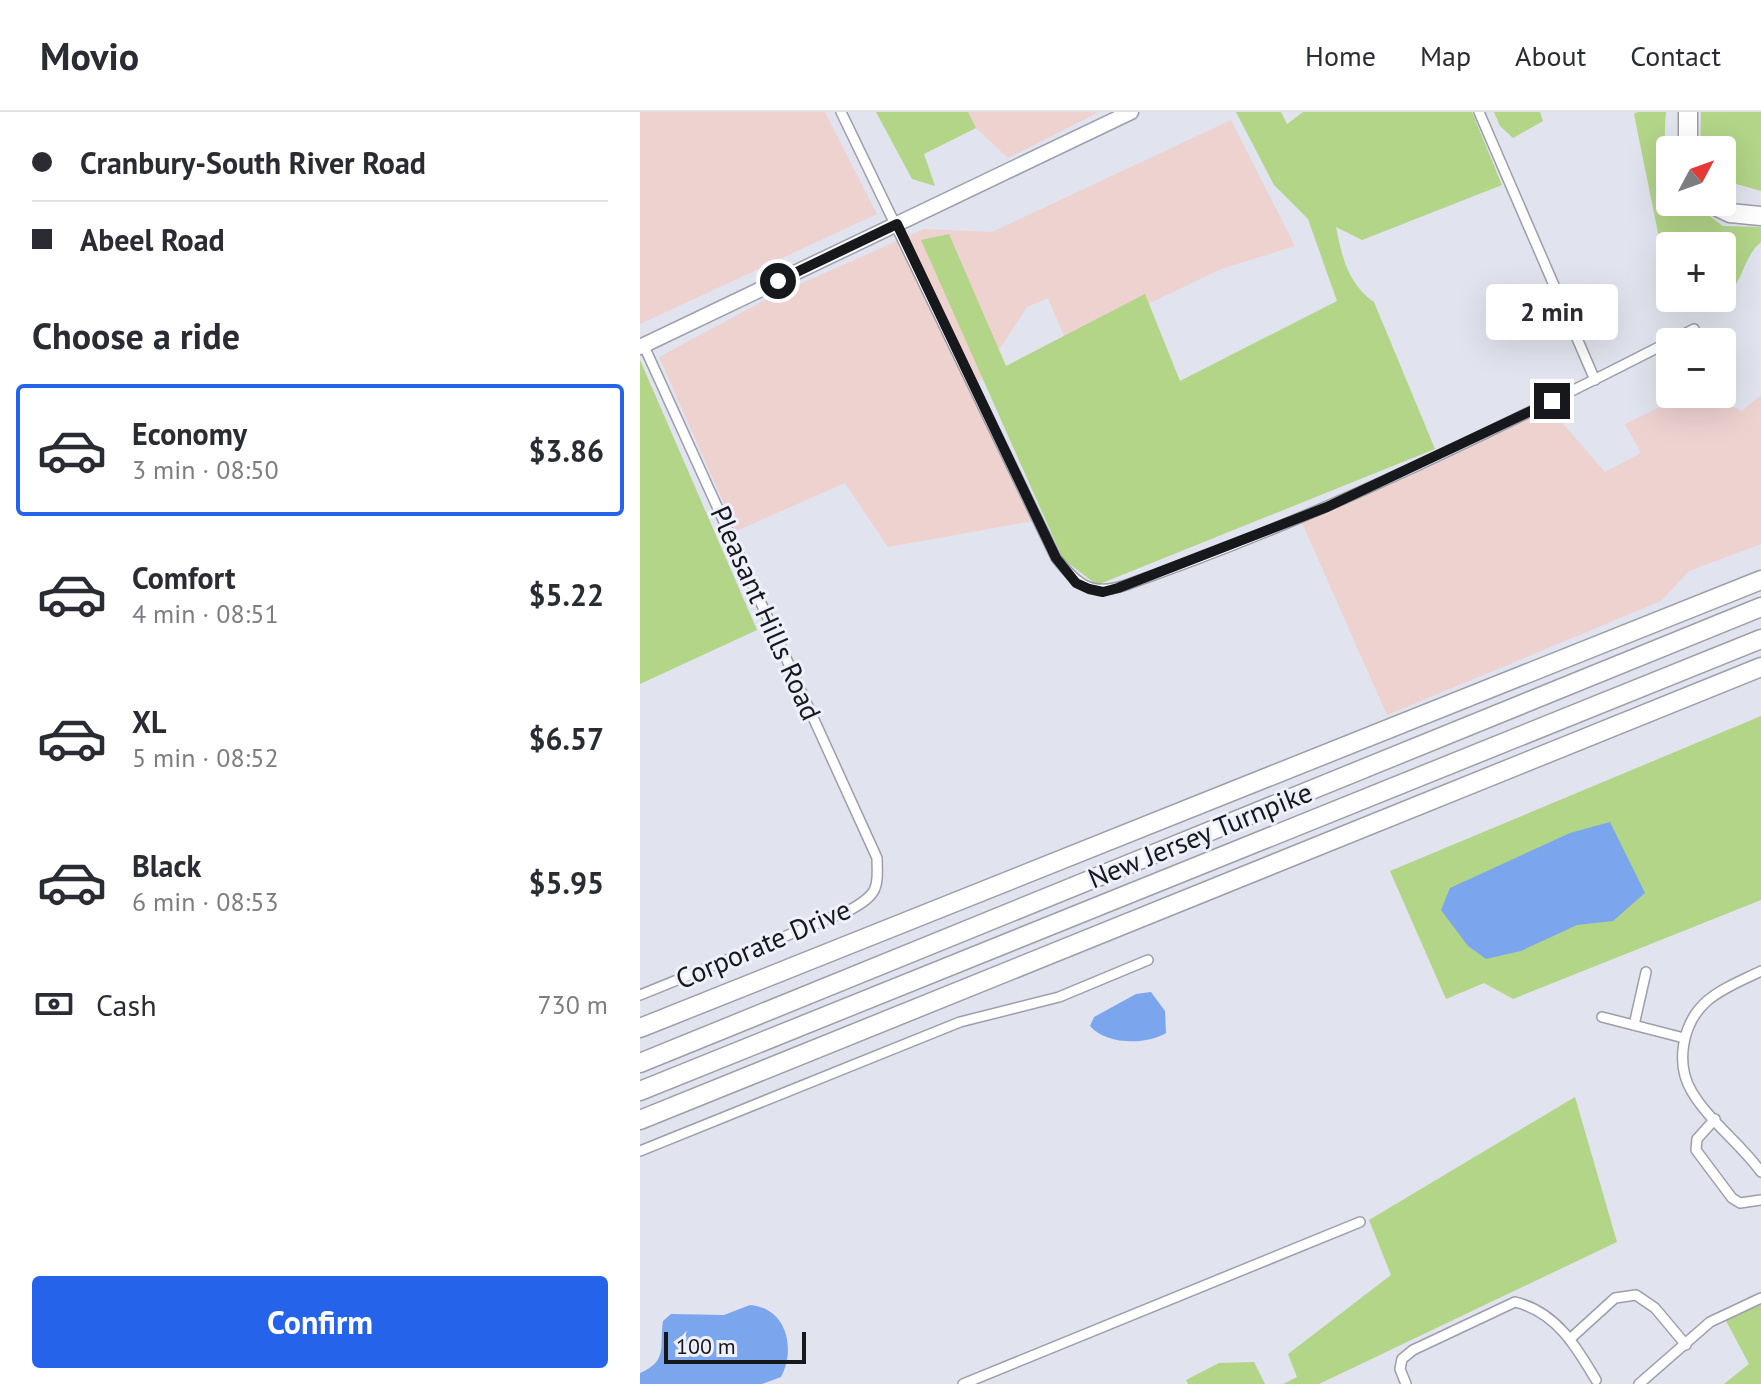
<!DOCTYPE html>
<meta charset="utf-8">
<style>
body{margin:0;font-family:"PT Sans",sans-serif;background:#f7f7f7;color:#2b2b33;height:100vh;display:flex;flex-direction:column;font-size:30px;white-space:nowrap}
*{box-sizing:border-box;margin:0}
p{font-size:26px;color:#7c7c81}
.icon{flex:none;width:44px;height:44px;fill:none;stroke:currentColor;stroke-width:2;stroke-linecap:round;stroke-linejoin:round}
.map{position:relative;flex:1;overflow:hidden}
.side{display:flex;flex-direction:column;background:#fff;width:640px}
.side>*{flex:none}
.guide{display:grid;align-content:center;height:176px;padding:0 32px;background:#fff}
.needle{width:52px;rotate:49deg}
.fabs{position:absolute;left:1016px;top:24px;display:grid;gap:16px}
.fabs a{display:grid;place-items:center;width:80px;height:80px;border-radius:8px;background:#fff;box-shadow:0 8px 32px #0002;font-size:40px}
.scale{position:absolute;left:24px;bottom:20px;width:142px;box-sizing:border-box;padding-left:8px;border:4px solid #17181c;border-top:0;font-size:22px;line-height:28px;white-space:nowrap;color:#17181c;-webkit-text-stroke:6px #eef0fb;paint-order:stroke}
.end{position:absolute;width:36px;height:36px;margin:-18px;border:10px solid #17181c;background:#fff;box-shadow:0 0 0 4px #fff}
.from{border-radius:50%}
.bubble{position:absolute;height:56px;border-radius:8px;background:#fff;box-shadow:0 8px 32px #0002;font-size:26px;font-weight:700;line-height:56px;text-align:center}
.guide b{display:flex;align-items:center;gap:28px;height:76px;font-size:30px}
.guide b+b{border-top:2px solid #e1e1e2}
.guide i{width:20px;height:20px;background:#2b2b33}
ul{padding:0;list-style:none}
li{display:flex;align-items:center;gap:24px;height:132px;margin:0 16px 12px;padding:0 16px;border:4px solid transparent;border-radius:8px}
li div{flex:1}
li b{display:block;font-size:30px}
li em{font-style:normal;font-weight:700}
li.active{border-color:#2563eb}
li>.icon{width:72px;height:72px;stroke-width:1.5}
h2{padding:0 32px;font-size:36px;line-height:96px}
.pay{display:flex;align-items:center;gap:20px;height:88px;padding:0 32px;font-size:30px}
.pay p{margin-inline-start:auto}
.button{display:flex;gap:16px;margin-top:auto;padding:16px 32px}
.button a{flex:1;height:92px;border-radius:8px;background:#2563eb;color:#fff;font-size:32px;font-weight:700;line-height:92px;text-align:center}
header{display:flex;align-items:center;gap:48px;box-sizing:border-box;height:112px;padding:0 40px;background:#fff;border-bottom:2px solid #e1e1e2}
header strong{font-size:38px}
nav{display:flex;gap:44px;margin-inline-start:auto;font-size:28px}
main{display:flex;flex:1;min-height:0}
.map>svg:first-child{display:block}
</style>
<header>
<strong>Movio</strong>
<nav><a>Home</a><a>Map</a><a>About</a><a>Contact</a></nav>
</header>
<main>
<section class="side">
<div class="guide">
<b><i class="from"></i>Cranbury-South River Road</b>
<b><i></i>Abeel Road</b>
</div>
<h2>Choose a ride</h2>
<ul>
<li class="active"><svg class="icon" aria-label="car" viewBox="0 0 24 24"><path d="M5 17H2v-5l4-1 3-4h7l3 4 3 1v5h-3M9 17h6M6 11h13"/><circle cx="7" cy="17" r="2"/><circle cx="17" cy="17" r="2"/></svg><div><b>Economy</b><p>3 min · 08:50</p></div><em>$3.86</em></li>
<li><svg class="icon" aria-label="car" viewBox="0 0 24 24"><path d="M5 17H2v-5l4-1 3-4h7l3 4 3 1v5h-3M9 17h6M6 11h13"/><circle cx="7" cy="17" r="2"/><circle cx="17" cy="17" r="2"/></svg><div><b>Comfort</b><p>4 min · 08:51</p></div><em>$5.22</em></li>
<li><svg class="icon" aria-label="car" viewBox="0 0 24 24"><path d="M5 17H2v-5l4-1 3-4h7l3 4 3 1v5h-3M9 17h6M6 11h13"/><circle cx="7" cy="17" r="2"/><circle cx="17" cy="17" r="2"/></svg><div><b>XL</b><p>5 min · 08:52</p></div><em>$6.57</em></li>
<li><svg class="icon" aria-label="car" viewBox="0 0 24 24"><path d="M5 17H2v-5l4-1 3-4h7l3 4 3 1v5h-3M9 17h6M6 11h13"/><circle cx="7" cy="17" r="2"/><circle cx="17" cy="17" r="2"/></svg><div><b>Black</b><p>6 min · 08:53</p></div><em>$5.95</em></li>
</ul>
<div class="pay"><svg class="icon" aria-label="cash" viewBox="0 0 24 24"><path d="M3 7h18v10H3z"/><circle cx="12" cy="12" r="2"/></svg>Cash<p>730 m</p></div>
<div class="button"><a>Confirm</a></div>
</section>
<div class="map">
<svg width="1121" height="1272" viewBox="0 0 1121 1272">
<rect width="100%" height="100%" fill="#e1e3ee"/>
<!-- industrial -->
<g fill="#edd2d0">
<polygon points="0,0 185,0 237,102 0,212"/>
<polygon points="328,0 459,0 368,46 336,16"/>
<polygon points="591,8 655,134 581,157 427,231 408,186 387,195 334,277 393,409 248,435 205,371 96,419 19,245 133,184 284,117 352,120"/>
<polygon points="1047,282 1067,282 1102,299 1121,283 1121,432 1049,459 1021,489 747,603 659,404 906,292 965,360 1001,341 985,312"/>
</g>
<!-- green -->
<g fill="#b2d588">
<polygon points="236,0 328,0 336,16 284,42 295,74 272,67"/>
<path d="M596 0H641L647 12 663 0H832L862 73 722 128 696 115C702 145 708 172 734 190L795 337 457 473 423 447 281 128 309 122 366 254 505 182 540 269 697 189 668 107 634 73Z"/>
<polygon points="854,0 900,0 903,9 873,26 860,14"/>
<path d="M998 0H1026C1022 32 1030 59 1030 90H1051L1083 114 1121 115V130C1102 146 1103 173 1083 187L1082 134H1030V166L1027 165 994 2Z"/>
<polygon points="1061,0 1121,0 1121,79 1082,68 1082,38 1060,38"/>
<polygon points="0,248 117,518 0,572"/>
<polygon points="1121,604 1121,788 873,887 844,871 806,887 750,759"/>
<polygon points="935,985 977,1130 679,1272 643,1272 657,1265 648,1242 751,1163 729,1108"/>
<polygon points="1121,1187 1121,1272 1084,1272 1109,1252 1084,1205"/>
<polygon points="614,1250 625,1272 548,1272 546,1268 579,1251"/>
</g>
<!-- water -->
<g fill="#7ba6ed">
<polygon points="970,710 1005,781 973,809 937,813 881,839 846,847 828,834 801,798 810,776 930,721"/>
<path d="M511 880 525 899 526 921C506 933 466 933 450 914L454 905 496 882Z"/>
<path d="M110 1193C147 1196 156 1237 141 1265L122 1272H0V1261C29 1249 19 1233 23 1209L31 1202 84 1203Z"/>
</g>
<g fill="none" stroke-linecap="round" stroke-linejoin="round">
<!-- street casing -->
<g stroke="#9d9ea9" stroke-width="12">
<g id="street">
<path d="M201 0 416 446C437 472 451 485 486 473 682 405 869 312 1054 217"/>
<polyline points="839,0 955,268"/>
<path d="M1121 859C1103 868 1082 876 1067 889 1042 911 1035 952 1052 980 1070 1010 1101 1032 1121 1060"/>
<path d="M0 883 210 798C238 782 238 777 237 746L4 234"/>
<polyline points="962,905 1044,926"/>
<polyline points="994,913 1006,860"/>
<polyline points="1075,1007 1057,1027 1056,1038 1092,1086 1100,1091 1121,1088"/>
<polyline points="0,1039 320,910 419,885 508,848"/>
<polyline points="931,1226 975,1186 996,1183 1015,1196 1046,1233"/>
<polyline points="323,1272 720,1110"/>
<path d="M766 1272 760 1257 762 1247 773 1238 875 1190C916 1200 936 1234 956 1268"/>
<polyline points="999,1272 1070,1210 1121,1186"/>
</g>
</g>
<!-- secondary casing -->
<g stroke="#9d9ea9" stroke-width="17">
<polyline id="secondary" points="0,235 491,0"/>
</g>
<!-- highway casing -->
<g stroke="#9d9ea9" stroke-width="21">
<g id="highway">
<polyline points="1048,38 1048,0"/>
<polyline points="1067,90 1090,101 1121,104"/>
<polyline points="0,916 1121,468"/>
<polyline points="0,951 1121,495"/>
<polyline points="0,979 1121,527"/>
<polyline points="0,1008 1121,555"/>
</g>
</g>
<!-- street -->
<use href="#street" stroke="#fff" stroke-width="9"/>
<!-- secondary -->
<use href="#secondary" stroke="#fff" stroke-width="14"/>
<!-- highway -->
<use href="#highway" stroke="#fff" stroke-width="18"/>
</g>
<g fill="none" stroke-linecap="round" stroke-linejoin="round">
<!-- route -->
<polyline stroke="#17181c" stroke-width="10" points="138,169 257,112 416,446 436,471 449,477 463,480 478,476 687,395 912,289"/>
</g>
<g text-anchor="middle" stroke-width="6" stroke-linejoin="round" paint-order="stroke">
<!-- street labels -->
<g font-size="28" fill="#17181c" stroke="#eef0fb">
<text transform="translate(126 501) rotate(66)" y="10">Pleasant Hills Road</text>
<text transform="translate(560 723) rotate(-22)" y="10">New Jersey Turnpike</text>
<text transform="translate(123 832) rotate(-23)" y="10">Corporate Drive</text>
</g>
</g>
</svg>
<div class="fabs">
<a><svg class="needle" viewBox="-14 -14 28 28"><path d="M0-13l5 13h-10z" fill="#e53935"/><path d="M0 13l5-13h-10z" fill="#7c7c81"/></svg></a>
<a>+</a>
<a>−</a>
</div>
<div class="scale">100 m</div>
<i class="end from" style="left:138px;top:169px"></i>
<i class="end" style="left:912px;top:289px"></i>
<div class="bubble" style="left:846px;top:172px;width:132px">2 min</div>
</div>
</main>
